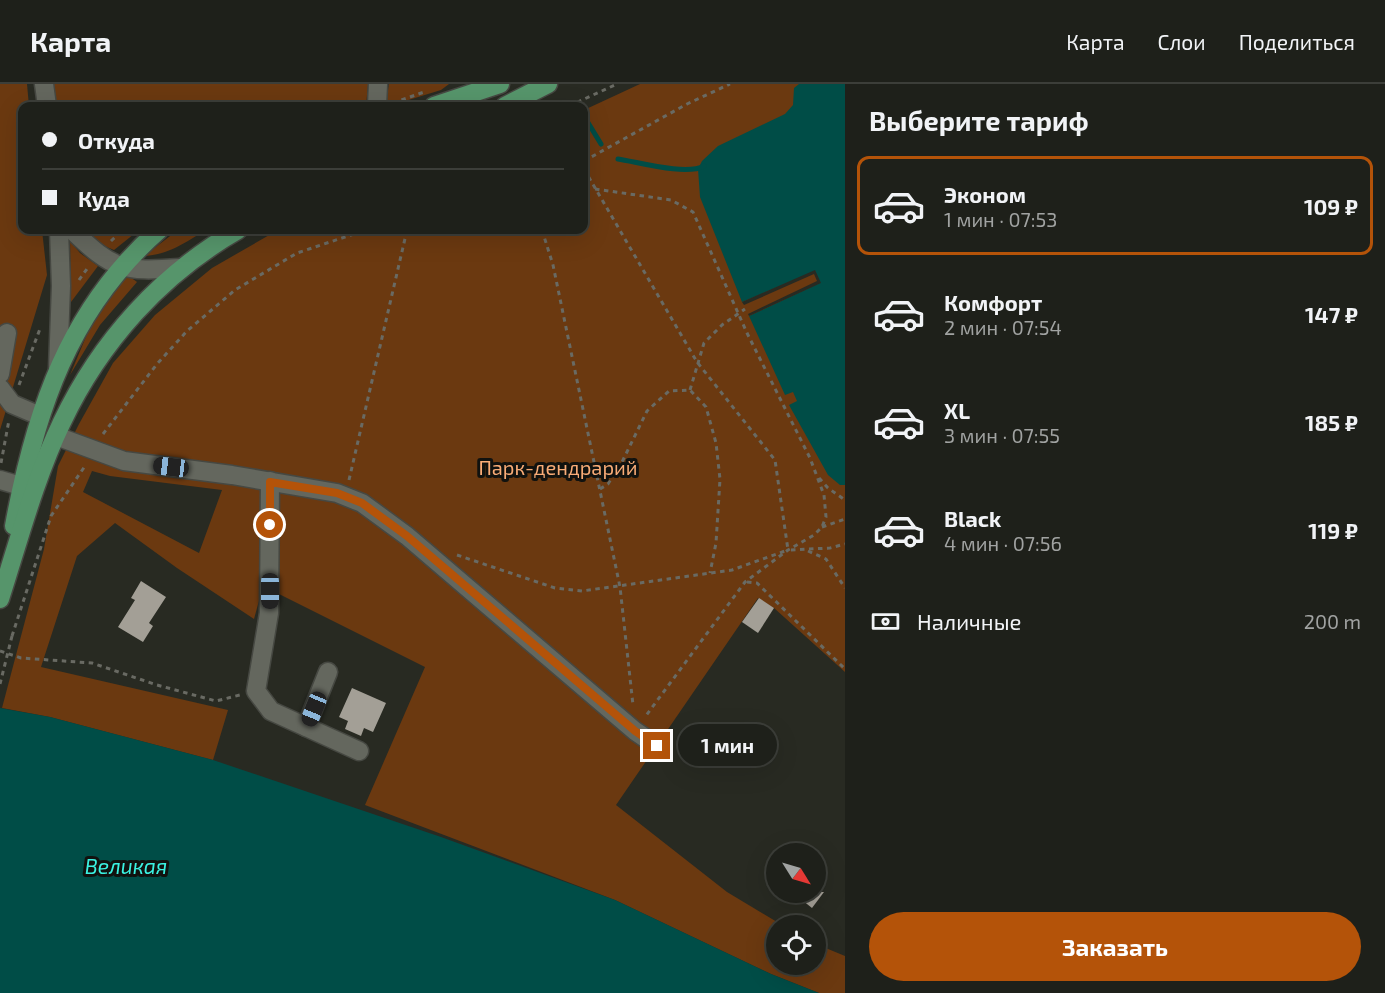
<!DOCTYPE html>
<html lang="ru">
<meta charset="utf-8">
<style>
body{margin:0;font-family:"Exo 2",sans-serif;background:#2b2d27;color:#f1f3f6;height:100vh;display:flex;flex-direction:column;font-size:22px;white-space:nowrap}
*{box-sizing:border-box;margin:0}
p{font-size:20px;color:#a1a3a2}
.icon{flex:none;width:33px;height:33px;fill:none;stroke:currentColor;stroke-width:2;stroke-linecap:round;stroke-linejoin:round}
.map{position:relative;flex:1;overflow:hidden}
.side{display:flex;flex-direction:column;background:#1e201a;width:540px}
.side>*{flex:none}
.banner{position:absolute;left:18px;top:18px;width:570px;height:132px;border-radius:12px;box-shadow:0 6px 24px #0002,0 0 0 2px #3c3e39;display:grid;align-content:center;height:132px;padding:0 24px;background:#1e201a}
.needle{width:39px;rotate:127deg}
.buttons{position:absolute;left:766px;top:759px;display:grid;gap:12px}
.buttons a{display:grid;place-items:center;width:60px;height:60px;border-radius:50%;background:#1e201a;box-shadow:0 6px 24px #0002,0 0 0 2px #3c3e39;font-size:30px}
.end{position:absolute;width:27px;height:27px;margin:-14px;border:8px solid #b45309;background:#fff;box-shadow:0 0 0 3px #fff}
.from{border-radius:50%}
.bubble{position:absolute;height:42px;border-radius:21px;background:#1e201a;box-shadow:0 6px 24px #0002,0 0 0 2px #3c3e39;font-size:20px;font-weight:700;line-height:42px;text-align:center}
.car{position:absolute;width:18px;height:36px;margin:-18px -9px;border-radius:8px;box-shadow:0 0 4px 2px #0007;background:linear-gradient(#222 24%,#8ab4d8 0 40%,#222 0 76%,#8ab4d8 0 86%,#222 0)}
.banner b{display:flex;align-items:center;gap:21px;height:57px;font-size:22px}
.banner b+b{border-top:2px solid #3c3e39}
.banner i{width:15px;height:15px;background:#f1f3f6}
ul{padding:0;list-style:none}
li{display:flex;align-items:center;gap:18px;height:99px;margin:0 12px 9px;padding:0 12px;border:3px solid transparent;border-radius:12px}
li div{flex:1}
li b{display:block;font-size:22px}
li em{font-style:normal;font-weight:700}
li.active{border-color:#b45309}
li>.icon{width:54px;height:54px;stroke-width:1.5}
h2{padding:0 24px;font-size:27px;line-height:72px}
.pay{display:flex;align-items:center;gap:15px;height:66px;padding:0 24px;font-size:22px}
.pay p{margin-inline-start:auto}
.action{display:flex;gap:12px;margin-top:auto;padding:12px 24px}
.action a{flex:1;height:69px;border-radius:36px;background:#b45309;color:#fff;font-size:24px;font-weight:700;line-height:69px;text-align:center}
header{display:flex;align-items:center;gap:36px;box-sizing:border-box;height:84px;padding:0 30px;background:#1e201a;border-bottom:2px solid #3c3e39}
header strong{font-size:28px}
nav{display:flex;gap:33px;margin-inline-start:auto;font-size:21px}
main{display:flex;flex:1;min-height:0}
.map>svg:first-child{display:block}
</style>
<header>
<strong>Карта</strong>
<nav><a>Карта</a><a>Слои</a><a>Поделиться</a></nav>
</header>
<main>
<div class="map">
<svg width="845" height="909" viewBox="0 0 845 909">
<rect width="100%" height="100%" fill="#282a22"/>
<!-- green -->
<g fill="#6b3910" fill-rule="evenodd">
<polygon points="0,0 27,0 29,22 22,22 22,146 42,146 47,191 0,346"/>
<polygon points="53,0 368,0 366,22 55,22"/>
<polygon points="389,0 449,0 441,6 389,22 386,18"/>
<path d="M640 0H845V588L774 524 758 514 616 721 727 808 782 841 777 842V880H816V860L845 872V909H819L771 890 615 816 365 721 425 583 263 502 254 535 177 484 115 439 77 472 41 583 228 626 213 676 50 633 2 624 44 465 58 382 79 340 113 279 155 231 212 184 278 146H584V26ZM92 387 110 392 222 406 199 469 83 408Z"/>
<polygon points="80,146 139,146 114,166 92,157"/>
<path d="M178 146H206C186 158 168 171 144 172Z"/>
<polygon points="70,157 80,169 98,182 71,218"/>
<polygon points="126,190 137,198 100,241 70,291 93,236"/>
</g>
<!-- water -->
<g fill="#004d47">
<polygon points="799,0 845,0 845,401 840,401 828,391 789,321 797,317 793,308 785,311 749,232 820,199 815,187 742,218 700,113 698,85 702,77 718,62 785,30 793,21 794,4"/>
<polygon points="0,624 50,633 213,676 441,753 615,816 771,890 819,909 0,909"/>
</g>
<!-- pier -->
<polygon fill="#282a22" points="815,186 821,199 749,232 748,230 817,197 814,190 744,221 742,218"/>
<g fill="none" stroke-linecap="round" stroke-linejoin="round">
<!-- stream -->
<g stroke="#004d47" stroke-width="5">
<polyline points="587,37 601,60"/>
<path d="M618 75C638 78 686 92 704 82"/>
</g>
</g>
<!-- building -->
<g fill="#a39f96">
<polygon points="141,497 166,513 149,539 153,542 143,558 118,543 135,516 131,514"/>
<polygon points="759,514 774,524 758,549 742,538"/>
<polygon points="352,604 386,619 373,648 364,644 361,652 345,645 348,637 339,633"/>
<polygon points="792,808 824,808 812,824"/>
</g>
<g fill="none" stroke-linecap="round" stroke-linejoin="round">
<!-- minor casing -->
<g stroke="#464842" stroke-width="21">
<g id="minor">
<polyline points="44,0 47,22"/>
<polyline points="377,22 378,0"/>
<path d="M72 146C113 186 123 188 180 184"/>
<polyline points="58,284 61,202 59,146"/>
<polyline points="0,290 7,249"/>
<polyline points="0,304 12,320 40,332"/>
<polyline points="56,352 124,377 232,391 337,409 362,419 407,452 635,647 657,662"/>
<polyline points="0,396 21,402"/>
<polyline points="270,397 269,529 256,607 271,627 359,667"/>
<polyline points="306,643 328,588"/>
</g>
</g>
<!-- major casing -->
<g stroke="#464842" stroke-width="21">
<g id="major">
<polyline points="434,22 500,0"/>
<polyline points="505,22 548,0"/>
<path d="M14 442C35 327 69 225 159 146"/>
<path d="M0 515C19 456 35 394 62 338 100 258 161 190 238 146"/>
</g>
</g>
<!-- path -->
<g stroke="#696a63" stroke-width="3" stroke-dasharray="4.5 4.5" stroke-linecap="butt">
<polyline points="393,19 424,8"/>
<polyline points="569,22 617,0"/>
<polyline points="584,77 687,20 730,0"/>
<polyline points="584,85 697,278 775,376 788,466"/>
<polyline points="595,105 671,116 693,128 747,249 810,374 824,411 826,433 822,443 814,451 788,466 745,498 645,633"/>
<polyline points="542,146 553,181 620,503 633,621"/>
<polyline points="111,157 123,146"/>
<polyline points="79,196 89,182"/>
<polyline points="19,301 41,242"/>
<polyline points="690,306 704,259 722,241 745,225"/>
<polyline points="103,350 157,280 187,247 235,206 297,169 366,146"/>
<polyline points="1,379 9,336"/>
<polyline points="819,394 828,404 845,416"/>
<polyline points="349,396 407,146"/>
<polyline points="600,405 608,400 623,376 647,327 669,307 690,306 706,323 716,359 720,395 716,459 710,489"/>
<polyline points="822,443 845,435"/>
<polyline points="791,466 830,464 845,460"/>
<polyline points="808,467 826,475 845,504"/>
<polyline points="457,471 555,504 582,507 732,486 785,467"/>
<polyline points="747,498 757,499 845,585"/>
<polyline points="12,552 51,432 85,382"/>
<polyline points="0,567 21,574 92,579 157,601 216,617 240,611"/>
</g>
<!-- minor -->
<use href="#minor" stroke="#64675e" stroke-width="18"/>
<!-- major -->
<use href="#major" stroke="#56956b" stroke-width="18"/>
<!-- path-bridge -->
<polyline stroke="#696a63" stroke-width="3" stroke-dasharray="4.5 4.5" stroke-linecap="butt" points="0,600 12,552"/>
</g>
<g fill="none" stroke-linecap="round" stroke-linejoin="round">
<!-- route -->
<polyline stroke="#b45309" stroke-width="8" points="270,441 270,398 337,409 362,419 407,452 635,647 657,662"/>
</g>
<g text-anchor="middle" stroke-width="6" stroke-linejoin="round" paint-order="stroke">
<!-- park labels -->
<g font-size="20" fill="#f9ac77" stroke="#11120f">
<text x="558" y="391">Парк-дендрарий</text>
</g>
<!-- water labels -->
<g font-size="21" font-style="italic" fill="#3af2e2" stroke="#11120f">
<text x="126" y="790">Великая</text>
</g>
</g>
</svg>
<div class="buttons">
<a><svg class="needle" viewBox="-14 -14 28 28"><path d="M0-13l5 13h-10z" fill="#e53935"/><path d="M0 13l5-13h-10z" fill="#a1a3a2"/></svg></a>
<a><svg class="icon" aria-label="locate" viewBox="0 0 24 24"><circle cx="12" cy="12" r="6"/><path d="M12 2v4M12 18v4M2 12h4M18 12h4"/></svg></a>
</div>
<i class="end from" style="left:270px;top:441px"></i>
<i class="end" style="left:657px;top:662px"></i>
<div class="bubble" style="left:678px;top:640px;width:99px">1 мин</div>
<i class="car" style="left:171px;top:383px;rotate:277deg"></i>
<i class="car" style="left:270px;top:507px;rotate:180deg"></i>
<i class="car" style="left:314px;top:625px;rotate:202deg"></i>
<div class="banner">
<b><i class="from"></i>Откуда</b>
<b><i></i>Куда</b>
</div>
</div>
<section class="side">
<h2>Выберите тариф</h2>
<ul>
<li class="active"><svg class="icon" aria-label="car" viewBox="0 0 24 24"><path d="M5 17H2v-5l4-1 3-4h7l3 4 3 1v5h-3M9 17h6M6 11h13"/><circle cx="7" cy="17" r="2"/><circle cx="17" cy="17" r="2"/></svg><div><b>Эконом</b><p>1 мин · 07:53</p></div><em>109 ₽</em></li>
<li><svg class="icon" aria-label="car" viewBox="0 0 24 24"><path d="M5 17H2v-5l4-1 3-4h7l3 4 3 1v5h-3M9 17h6M6 11h13"/><circle cx="7" cy="17" r="2"/><circle cx="17" cy="17" r="2"/></svg><div><b>Комфорт</b><p>2 мин · 07:54</p></div><em>147 ₽</em></li>
<li><svg class="icon" aria-label="car" viewBox="0 0 24 24"><path d="M5 17H2v-5l4-1 3-4h7l3 4 3 1v5h-3M9 17h6M6 11h13"/><circle cx="7" cy="17" r="2"/><circle cx="17" cy="17" r="2"/></svg><div><b>XL</b><p>3 мин · 07:55</p></div><em>185 ₽</em></li>
<li><svg class="icon" aria-label="car" viewBox="0 0 24 24"><path d="M5 17H2v-5l4-1 3-4h7l3 4 3 1v5h-3M9 17h6M6 11h13"/><circle cx="7" cy="17" r="2"/><circle cx="17" cy="17" r="2"/></svg><div><b>Black</b><p>4 мин · 07:56</p></div><em>119 ₽</em></li>
</ul>
<div class="pay"><svg class="icon" aria-label="cash" viewBox="0 0 24 24"><path d="M3 7h18v10H3z"/><circle cx="12" cy="12" r="2"/></svg>Наличные<p>200 m</p></div>
<div class="action"><a>Заказать</a></div>
</section>
</main>
